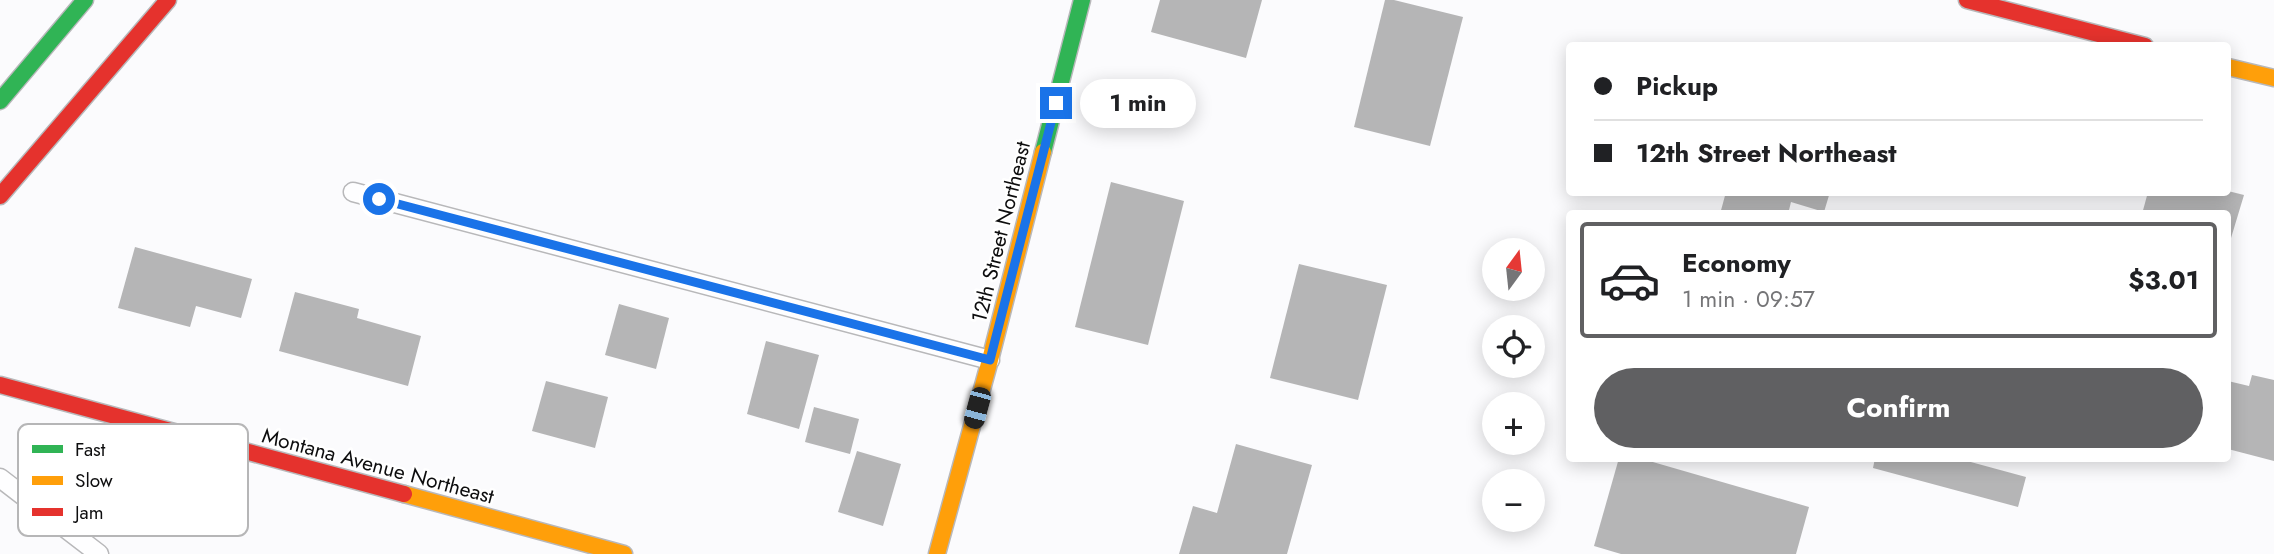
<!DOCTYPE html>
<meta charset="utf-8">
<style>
body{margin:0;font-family:Jost,sans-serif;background:#f6f6f6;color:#202124;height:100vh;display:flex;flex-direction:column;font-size:26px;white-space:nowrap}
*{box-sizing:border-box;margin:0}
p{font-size:23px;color:#757577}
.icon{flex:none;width:38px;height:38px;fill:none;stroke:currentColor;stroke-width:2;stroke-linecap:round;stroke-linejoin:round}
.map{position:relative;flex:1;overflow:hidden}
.details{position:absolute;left:1566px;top:210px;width:665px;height:252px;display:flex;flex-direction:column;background:#fff;border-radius:7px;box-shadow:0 4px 18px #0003}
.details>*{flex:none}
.hud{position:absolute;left:1566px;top:42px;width:665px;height:154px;border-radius:7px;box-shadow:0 4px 18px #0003;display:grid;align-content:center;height:154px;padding:0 28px;background:#fff}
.needle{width:46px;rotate:15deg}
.controls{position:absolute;left:1482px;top:238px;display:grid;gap:14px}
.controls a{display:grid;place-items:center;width:63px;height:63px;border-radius:50%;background:#fff;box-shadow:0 4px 18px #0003;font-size:35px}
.end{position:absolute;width:32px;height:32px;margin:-16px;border:9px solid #1a73e8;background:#fff;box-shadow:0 0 0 4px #fff}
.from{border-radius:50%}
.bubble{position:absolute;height:49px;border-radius:24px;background:#fff;box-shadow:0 4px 18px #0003;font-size:23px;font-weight:700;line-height:49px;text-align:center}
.car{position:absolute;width:21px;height:42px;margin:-21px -10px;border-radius:9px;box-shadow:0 0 5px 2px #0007;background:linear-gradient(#222 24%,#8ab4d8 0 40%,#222 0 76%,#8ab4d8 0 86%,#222 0)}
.hud b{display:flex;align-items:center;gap:24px;height:66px;font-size:26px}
.hud b+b{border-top:2px solid #e0e0e0}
.hud i{width:18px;height:18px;background:#202124}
ul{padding:12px 0 0;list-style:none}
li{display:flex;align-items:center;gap:21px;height:116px;margin:0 14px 10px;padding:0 14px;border:4px solid transparent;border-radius:7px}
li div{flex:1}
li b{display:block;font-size:26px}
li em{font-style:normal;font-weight:700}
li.selected{border-color:#606062}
li>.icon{width:63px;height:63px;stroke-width:1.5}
.cta{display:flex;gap:14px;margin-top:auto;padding:14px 28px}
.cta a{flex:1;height:80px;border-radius:42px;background:#606062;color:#fff;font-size:28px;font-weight:700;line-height:80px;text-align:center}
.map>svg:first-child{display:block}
</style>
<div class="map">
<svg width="2274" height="554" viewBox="0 0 2274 554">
<rect width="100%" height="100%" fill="#fbfbfd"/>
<!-- building -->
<g fill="#b5b5b6">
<polygon points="1160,0 1262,0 1246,58 1151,32"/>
<polygon points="1385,0 1394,0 1463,17 1430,146 1354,127"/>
<polygon points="1111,182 1184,201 1148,345 1075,327"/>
<polygon points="2228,191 2244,195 2228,248 2228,214 2142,214 2148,192 2228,192"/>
<polygon points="1726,192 1830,192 1824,212 1791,202 1788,214 1720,214"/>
<polygon points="135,247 252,279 241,318 196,306 190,327 118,308"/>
<polygon points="1299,264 1387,285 1358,400 1270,378"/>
<polygon points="295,292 359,309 357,318 421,336 408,386 279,351"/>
<polygon points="619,304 669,318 656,369 605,355"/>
<polygon points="766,341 819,355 799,429 747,414"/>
<polygon points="2252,375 2274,380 2274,461 2228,449 2228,381 2249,386"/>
<polygon points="546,381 608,397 595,448 532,431"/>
<polygon points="814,407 859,419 850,454 805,442"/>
<polygon points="1236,444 1312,465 1287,554 1179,554 1193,506 1217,513"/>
<polygon points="857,451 901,464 883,526 838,512"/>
<polygon points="1619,458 1639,458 1809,507 1796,554 1621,554 1594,546"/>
<polygon points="1875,458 1956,458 2026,477 2018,507 1873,468"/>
</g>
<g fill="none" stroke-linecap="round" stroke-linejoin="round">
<!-- lane casing -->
<g stroke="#b8b8ba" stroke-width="21">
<g id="lane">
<polyline points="353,192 990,360"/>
<polyline points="0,478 99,554"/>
</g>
</g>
<!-- fast casing -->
<g stroke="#b8b8ba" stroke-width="19">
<g id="fast">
<polyline points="0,101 85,0"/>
<polyline points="1043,152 1082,0"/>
</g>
</g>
<!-- slow casing -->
<g stroke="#b8b8ba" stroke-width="19">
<g id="slow">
<polyline points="2228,67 2274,78"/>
<polyline points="404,494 624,554"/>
<polyline points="937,554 990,360 1043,152"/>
</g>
</g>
<!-- jam casing -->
<g stroke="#b8b8ba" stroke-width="19">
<g id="jam">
<polyline points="1967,0 2145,46"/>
<polyline points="0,196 168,0"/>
<polyline points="0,385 404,494"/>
</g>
</g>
<!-- lane -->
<use href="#lane" stroke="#fefeff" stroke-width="18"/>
<!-- fast -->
<use href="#fast" stroke="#30b455" stroke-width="16"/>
<!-- slow -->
<use href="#slow" stroke="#ff9f0a" stroke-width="16"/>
<!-- jam -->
<use href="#jam" stroke="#e5322d" stroke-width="16"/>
</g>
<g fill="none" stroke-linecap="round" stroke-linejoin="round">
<!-- route -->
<polyline stroke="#1a73e8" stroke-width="9" points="379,199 990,360 1056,103"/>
</g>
<g text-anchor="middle" stroke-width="5" stroke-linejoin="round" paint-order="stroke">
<!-- street labels -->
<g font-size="21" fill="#0d0d0e" stroke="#fff">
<text transform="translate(1001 232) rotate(-76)" y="7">12th Street Northeast</text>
<text transform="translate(378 466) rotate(15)" y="7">Montana Avenue Northeast</text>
</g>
</g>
<!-- legend -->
<rect x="18" y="424" width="230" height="112" rx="10" fill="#fff" stroke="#b6b6b7" stroke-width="2"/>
<rect x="32" y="445" width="31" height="8" fill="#30b455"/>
<rect x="32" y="476" width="31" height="9" fill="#ff9f0a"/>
<rect x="32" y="508" width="31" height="8" fill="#e5322d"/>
<g font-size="19" fill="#0d0d0e">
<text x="75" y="456">Fast</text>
<text x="75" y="487">Slow</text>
<text x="75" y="519">Jam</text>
</g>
</svg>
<div class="controls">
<a><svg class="needle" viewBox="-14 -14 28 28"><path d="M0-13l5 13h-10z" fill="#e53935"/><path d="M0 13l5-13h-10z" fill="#757577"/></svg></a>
<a><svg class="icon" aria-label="locate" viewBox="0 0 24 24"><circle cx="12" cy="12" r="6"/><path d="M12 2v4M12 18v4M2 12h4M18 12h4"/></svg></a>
<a>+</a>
<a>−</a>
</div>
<i class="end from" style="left:379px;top:199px"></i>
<i class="end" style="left:1056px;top:103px"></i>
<div class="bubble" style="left:1080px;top:79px;width:116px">1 min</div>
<i class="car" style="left:977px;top:408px;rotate:195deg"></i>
<div class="hud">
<b><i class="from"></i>Pickup</b>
<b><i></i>12th Street Northeast</b>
</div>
<section class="details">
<ul>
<li class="selected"><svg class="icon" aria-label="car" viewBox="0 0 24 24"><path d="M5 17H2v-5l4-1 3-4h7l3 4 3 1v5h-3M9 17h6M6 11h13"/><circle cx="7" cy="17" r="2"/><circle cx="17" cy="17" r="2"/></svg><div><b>Economy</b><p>1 min · 09:57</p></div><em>$3.01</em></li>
</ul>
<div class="cta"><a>Confirm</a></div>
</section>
</div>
